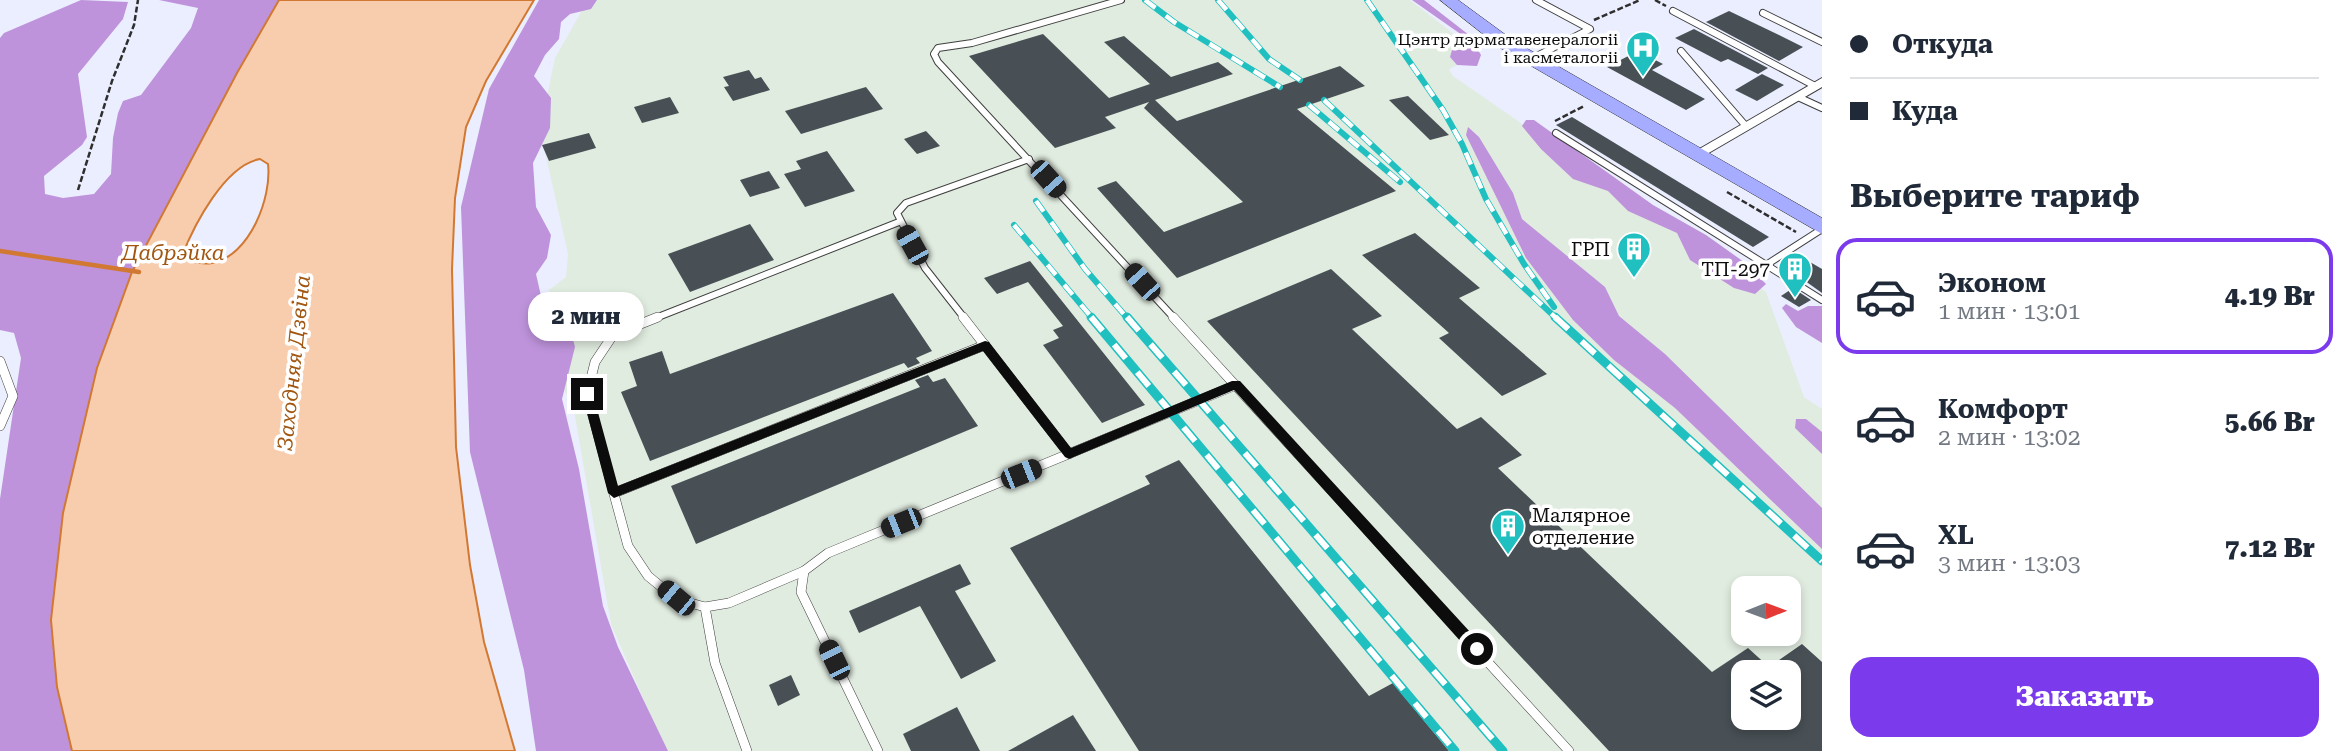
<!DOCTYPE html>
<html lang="ru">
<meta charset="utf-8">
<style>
body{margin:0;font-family:"Roboto Serif",serif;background:#f6f6f7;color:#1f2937;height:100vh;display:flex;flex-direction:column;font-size:26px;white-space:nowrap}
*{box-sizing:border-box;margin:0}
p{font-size:23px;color:#747a83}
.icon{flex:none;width:38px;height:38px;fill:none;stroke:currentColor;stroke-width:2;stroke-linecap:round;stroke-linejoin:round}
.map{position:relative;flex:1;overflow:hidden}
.sheet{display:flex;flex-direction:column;background:#fff;width:525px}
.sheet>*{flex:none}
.banner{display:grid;align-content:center;height:154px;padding:0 28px;background:#fff}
.needle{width:46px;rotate:89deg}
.tools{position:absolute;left:1731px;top:576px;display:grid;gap:14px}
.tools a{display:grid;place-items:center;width:70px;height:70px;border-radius:14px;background:#fff;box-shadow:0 4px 10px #0003;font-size:35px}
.end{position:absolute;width:32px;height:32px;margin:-16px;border:9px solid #0c0c0c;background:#fff;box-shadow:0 0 0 4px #fff}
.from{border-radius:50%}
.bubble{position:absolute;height:49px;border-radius:21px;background:#fff;box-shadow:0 4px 10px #0003;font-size:23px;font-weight:800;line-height:49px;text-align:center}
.car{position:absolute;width:21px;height:42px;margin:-21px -10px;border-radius:9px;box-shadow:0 0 5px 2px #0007;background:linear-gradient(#222 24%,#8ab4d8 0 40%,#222 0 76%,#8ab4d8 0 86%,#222 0)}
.banner b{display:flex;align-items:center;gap:24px;height:66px;font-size:26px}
.banner b+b{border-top:2px solid #e0e1e3}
.banner i{width:18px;height:18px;background:#1f2937}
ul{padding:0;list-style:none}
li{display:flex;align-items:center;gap:21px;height:116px;margin:0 14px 10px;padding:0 14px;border:4px solid transparent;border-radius:21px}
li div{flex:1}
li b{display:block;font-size:26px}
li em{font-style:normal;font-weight:800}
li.current{border-color:#7c3aed}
li>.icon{width:63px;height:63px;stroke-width:1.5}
h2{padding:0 28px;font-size:32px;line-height:84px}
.action{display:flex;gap:14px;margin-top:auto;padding:14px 28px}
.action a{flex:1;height:80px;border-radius:21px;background:#7c3aed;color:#fff;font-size:28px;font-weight:800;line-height:80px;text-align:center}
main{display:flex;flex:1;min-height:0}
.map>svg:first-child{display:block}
</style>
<main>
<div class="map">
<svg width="1822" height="751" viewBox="0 0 1822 751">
<rect width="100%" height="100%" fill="#ebeeff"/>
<!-- industrial -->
<path fill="#e1ece0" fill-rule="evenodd" d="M588 0H1410L1468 45 1475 57 1449 69 1453 76 1766 292 1804 397 1822 409V751H666L611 624 573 405 561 385V342L549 290 566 277 568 254 540 130 555 58ZM1743 588H1788V634H1743ZM1743 672H1788V718H1743Z"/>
<!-- forest -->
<g fill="#be93db">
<polygon points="81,0 128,2 123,19 78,74 87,137 82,145 44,176 45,194 63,198 94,194 111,174 113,138 118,113 123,101 141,95 191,28 198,8 159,0 279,0 237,73 132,272 97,368 63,513 51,620 57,687 72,751 0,751 0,499 21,358 14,333 0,330 0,38 4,33"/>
<polygon points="539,0 597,0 591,9 570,14 561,22 559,39 545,55 534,76 551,98 550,128 533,163 536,207 551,235 547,258 536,274 544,309 567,317 575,347 562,399 579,469 603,606 618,647 668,751 536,751 524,670 470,452 461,207 489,89"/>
<polygon points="1412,0 1424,0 1469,35 1481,55 1477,66 1457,65 1450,57 1452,50 1465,50 1467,47 1462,35"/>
<polygon points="1526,120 1534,120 1653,205 1706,235 1744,262 1766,284 1755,294 1734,288 1690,260 1677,233 1628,211 1608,191 1573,179 1541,149 1522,126"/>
<polygon points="1468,127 1479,137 1513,193 1522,219 1605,287 1619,316 1665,354 1822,508 1822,549 1675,408 1614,360 1573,320 1526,258 1466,135"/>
<polygon points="1786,304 1798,311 1808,306 1822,306 1822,343 1796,327 1782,308"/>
<polygon points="1796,419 1806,419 1822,432 1822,454 1795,428"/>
</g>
<!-- water -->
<path fill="#f8cdae" stroke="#d17933" stroke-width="2" fill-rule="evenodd" d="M279 0H534L486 81 466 127 455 198 452 269 456 447 470 565 484 642 515 751H72L57 687 51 620 63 513 97 368 132 272 237 73ZM260 159 268 164C272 197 250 256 212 263 203 265 194 262 185 260L182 256C194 225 225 165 260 159Z"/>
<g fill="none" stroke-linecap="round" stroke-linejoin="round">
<!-- stream -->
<polyline stroke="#d17933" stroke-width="4.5" points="0,251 139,272"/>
</g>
<!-- building -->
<g fill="#485055" fill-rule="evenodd">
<polygon points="1729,11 1783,37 1803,47 1779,61 1706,22"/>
<polygon points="1694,29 1768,68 1758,74 1728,59 1721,62 1675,38"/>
<polygon points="1043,34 1109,98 1150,84 1104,42 1124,36 1171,77 1218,62 1233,74 1155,100 1177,121 1340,66 1365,86 1297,109 1396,191 1177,278 1097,188 1116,181 1164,232 1243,202 1144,108 1149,102 1105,117 1116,128 1055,148 969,56"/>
<polygon points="1638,51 1663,64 1652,70 1705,99 1686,110 1607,67"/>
<polygon points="749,70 755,79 761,77 770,90 733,101 724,87 729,86 723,77"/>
<polygon points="1762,74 1784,85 1757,101 1735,90"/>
<polygon points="866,87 883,109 801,134 785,111"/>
<polygon points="1408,96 1449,135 1430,140 1389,100"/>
<polygon points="670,97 679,113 642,123 634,107"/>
<polygon points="1572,117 1769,237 1753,247 1556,125"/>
<polygon points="926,131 940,146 917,154 904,139"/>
<polygon points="589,133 596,148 549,161 542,145"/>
<polygon points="827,151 855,191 805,207 784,174 801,169 796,161"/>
<polygon points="769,171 780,188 750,197 740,180"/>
<polygon points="750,224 774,260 690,292 668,254"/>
<polygon points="1415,233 1480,288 1459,298 1547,374 1502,396 1439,338 1449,333 1362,255"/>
<polygon points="1030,261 1145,405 1102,423 1043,345 1059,338 1053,330 1063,326 1028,282 997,294 984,278"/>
<polygon points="1810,262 1822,269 1822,293 1794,273"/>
<path d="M1331 269 1382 316 1352 329 1457 429 1481 417 1522 455 1498 468 1712 672 1748 648 1769 667 1802 644 1822 662V751H1609L1207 321ZM1743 672H1788V718H1743Z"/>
<polygon points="1793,288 1811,300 1799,307 1781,296"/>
<polygon points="893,293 932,351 916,358 920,363 908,368 904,363 650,461 621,392 637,386 629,362 662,351 670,374"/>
<polygon points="928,375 933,382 945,378 978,426 696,544 671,486 920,387 915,380"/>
<polygon points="1179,460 1369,696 1393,683 1449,751 1139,751 1010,548 1150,484 1145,476"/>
<polygon points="960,564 971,584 955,591 996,661 961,679 920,606 859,633 849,611"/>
<polygon points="791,675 800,695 778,706 769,685"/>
<polygon points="957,707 980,751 911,751 903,734"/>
<polygon points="1073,715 1096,751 1008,751"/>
</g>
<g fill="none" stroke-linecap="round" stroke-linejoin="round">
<!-- service-far1 casing -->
<g stroke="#3f3f3f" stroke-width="8">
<g id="service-far1">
<polyline points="1121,0 972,43 938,48 934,54 938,62 1175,319"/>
<polyline points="1673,11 1815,86"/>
<polyline points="1763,13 1822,42"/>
<polyline points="1681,51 1745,125"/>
<polyline points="1531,59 1590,29 1536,0"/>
<polyline points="1798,97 1822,108"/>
<polyline points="1556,133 1822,300"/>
<polyline points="1766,265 1822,229"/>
<polyline points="653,319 899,222"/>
<polyline points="965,319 925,268 897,213 906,203 1029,159"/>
</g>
</g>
<!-- service casing -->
<g stroke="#3f3f3f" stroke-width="10">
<g id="service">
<polyline points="658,317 613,335 595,362 587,394 628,546 648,576 676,599 705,607 729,603 804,571"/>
<polyline points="963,317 1069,454"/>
<polyline points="1173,317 1569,751"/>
<polyline points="0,361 13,396 0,426"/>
<polyline points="614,493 985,345"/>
<polyline points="705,607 715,663 747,751"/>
<polyline points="878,751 801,592 804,571 828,553 1236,385"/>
</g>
</g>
<!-- minor casing -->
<g stroke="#3f3f3f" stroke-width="2">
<polygon id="minor" points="1822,78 1822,87 1700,158 1695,159 1689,155"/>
</g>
<!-- secondary casing -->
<g stroke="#2e2e2e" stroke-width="1">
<polygon id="secondary" points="1440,0 1458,0 1514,41 1822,218 1822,234 1502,49"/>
</g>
<!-- path -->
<g stroke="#2e2e2e" stroke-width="2.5" stroke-dasharray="6 2.5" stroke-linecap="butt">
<polyline points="1655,0 1666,6"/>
<polyline points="1594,20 1640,0"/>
<polyline points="1555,121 1584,106"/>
<polyline points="78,190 112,81 134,25 138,0"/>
<polyline points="1727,192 1796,232"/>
</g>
<!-- service-far1 -->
<use href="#service-far1" stroke="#fff" stroke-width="6"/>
<!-- service -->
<use href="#service" stroke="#fff" stroke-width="9"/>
<!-- minor -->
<use href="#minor" fill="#fff" fill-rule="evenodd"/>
<!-- secondary -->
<use href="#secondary" fill="#a6acff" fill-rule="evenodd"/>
<!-- rail-far1 casing -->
<g stroke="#20c0c0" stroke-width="6">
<g id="rail-far1">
<polyline points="1145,0 1174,22 1280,87"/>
<polyline points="1218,0 1269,59 1300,80"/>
<polyline points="1367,0 1443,110 1462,144 1486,199 1524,264 1554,307"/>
<polyline points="1324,100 1557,319"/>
<polyline points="1309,105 1400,182"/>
<polyline points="1036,201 1085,269 1128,319"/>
<polyline points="1014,225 1093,319"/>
</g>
</g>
<!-- rail casing -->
<g stroke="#20c0c0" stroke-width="9">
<g id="rail">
<polyline points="1091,317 1455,751"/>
<polyline points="1127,317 1503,751"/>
<polyline points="1555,317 1822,561"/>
</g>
</g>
<!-- rail-far1 -->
<use href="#rail-far1" stroke="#fff" stroke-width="4.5" stroke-dasharray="13" stroke-linecap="butt"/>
<!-- rail -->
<use href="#rail" stroke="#fff" stroke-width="6" stroke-dasharray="18" stroke-linecap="butt"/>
</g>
<!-- route -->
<polygon fill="#0c0c0c" points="985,341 989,342 1071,448 1232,381 1240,381 1482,645 1482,654 1472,654 1234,390 1069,459 1065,457 983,351 614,498 608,493 582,394 587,389 593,394 618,486"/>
<!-- icons -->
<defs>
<g id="hospital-pin" transform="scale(1.75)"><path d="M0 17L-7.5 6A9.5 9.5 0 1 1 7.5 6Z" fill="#20c0c0" stroke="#fff"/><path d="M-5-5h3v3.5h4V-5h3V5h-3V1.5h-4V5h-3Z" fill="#fff"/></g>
<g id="building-pin" transform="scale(1.75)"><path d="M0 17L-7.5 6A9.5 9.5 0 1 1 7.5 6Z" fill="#20c0c0" stroke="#fff"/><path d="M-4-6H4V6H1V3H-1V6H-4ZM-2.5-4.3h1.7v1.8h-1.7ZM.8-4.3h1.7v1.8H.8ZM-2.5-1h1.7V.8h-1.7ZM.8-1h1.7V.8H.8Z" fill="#fff"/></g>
</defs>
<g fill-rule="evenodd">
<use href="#hospital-pin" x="1643" y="48"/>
<use href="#building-pin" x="1634" y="249"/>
<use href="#building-pin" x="1795" y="269"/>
<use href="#building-pin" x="1508" y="526"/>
</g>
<g text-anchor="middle" stroke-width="7" stroke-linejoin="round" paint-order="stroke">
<!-- far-poi labels -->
<g font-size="16" fill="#0c0c0c" stroke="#fff" text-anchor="end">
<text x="1618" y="45">Цэнтр дэрматавенералогіі<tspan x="1618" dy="18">і касметалогіі</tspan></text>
</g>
<!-- poi labels -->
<g font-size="19" fill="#0c0c0c" stroke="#fff" text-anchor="end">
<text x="1610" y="256">ГРП</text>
<text x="1770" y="276">ТП-297</text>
<text x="1532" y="522" text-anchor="start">Малярное<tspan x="1532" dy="22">отделение</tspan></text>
</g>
<!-- water labels -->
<g font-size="21" font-style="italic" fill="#a15712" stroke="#fff">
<text x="173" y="260">Дабрэйка</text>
<text transform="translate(294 363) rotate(-84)" y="7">Заходняя Дзвіна</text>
</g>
</g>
</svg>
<div class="tools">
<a><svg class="needle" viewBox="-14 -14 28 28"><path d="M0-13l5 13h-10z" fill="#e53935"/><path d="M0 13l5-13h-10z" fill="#747a83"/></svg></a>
<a><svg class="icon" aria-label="layers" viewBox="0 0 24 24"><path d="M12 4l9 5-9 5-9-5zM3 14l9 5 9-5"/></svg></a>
</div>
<i class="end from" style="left:1477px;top:649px"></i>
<i class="end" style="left:587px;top:394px"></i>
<div class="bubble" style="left:528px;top:292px;width:116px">2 мин</div>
<i class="car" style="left:1048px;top:179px;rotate:138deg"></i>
<i class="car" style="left:912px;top:245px;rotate:331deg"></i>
<i class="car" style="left:1142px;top:282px;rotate:318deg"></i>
<i class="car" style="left:1021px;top:474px;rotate:68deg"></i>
<i class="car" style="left:901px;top:523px;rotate:248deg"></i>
<i class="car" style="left:676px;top:598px;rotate:310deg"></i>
<i class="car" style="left:834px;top:660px;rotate:334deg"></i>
</div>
<section class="sheet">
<div class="banner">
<b><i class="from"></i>Откуда</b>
<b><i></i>Куда</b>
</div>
<h2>Выберите тариф</h2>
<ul>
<li class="current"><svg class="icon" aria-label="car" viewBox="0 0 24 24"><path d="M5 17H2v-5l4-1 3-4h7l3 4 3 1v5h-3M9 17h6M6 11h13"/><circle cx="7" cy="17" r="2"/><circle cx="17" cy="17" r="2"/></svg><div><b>Эконом</b><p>1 мин · 13:01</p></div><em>4.19 Br</em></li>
<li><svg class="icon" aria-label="car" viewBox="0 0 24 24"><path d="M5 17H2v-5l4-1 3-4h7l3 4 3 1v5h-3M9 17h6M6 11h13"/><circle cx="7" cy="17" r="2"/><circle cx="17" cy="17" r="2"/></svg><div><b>Комфорт</b><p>2 мин · 13:02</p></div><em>5.66 Br</em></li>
<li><svg class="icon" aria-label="car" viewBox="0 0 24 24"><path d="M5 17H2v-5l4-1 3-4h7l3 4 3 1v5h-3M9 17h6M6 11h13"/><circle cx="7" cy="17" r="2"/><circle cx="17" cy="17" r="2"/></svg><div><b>XL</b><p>3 мин · 13:03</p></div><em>7.12 Br</em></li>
</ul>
<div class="action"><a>Заказать</a></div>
</section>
</main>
